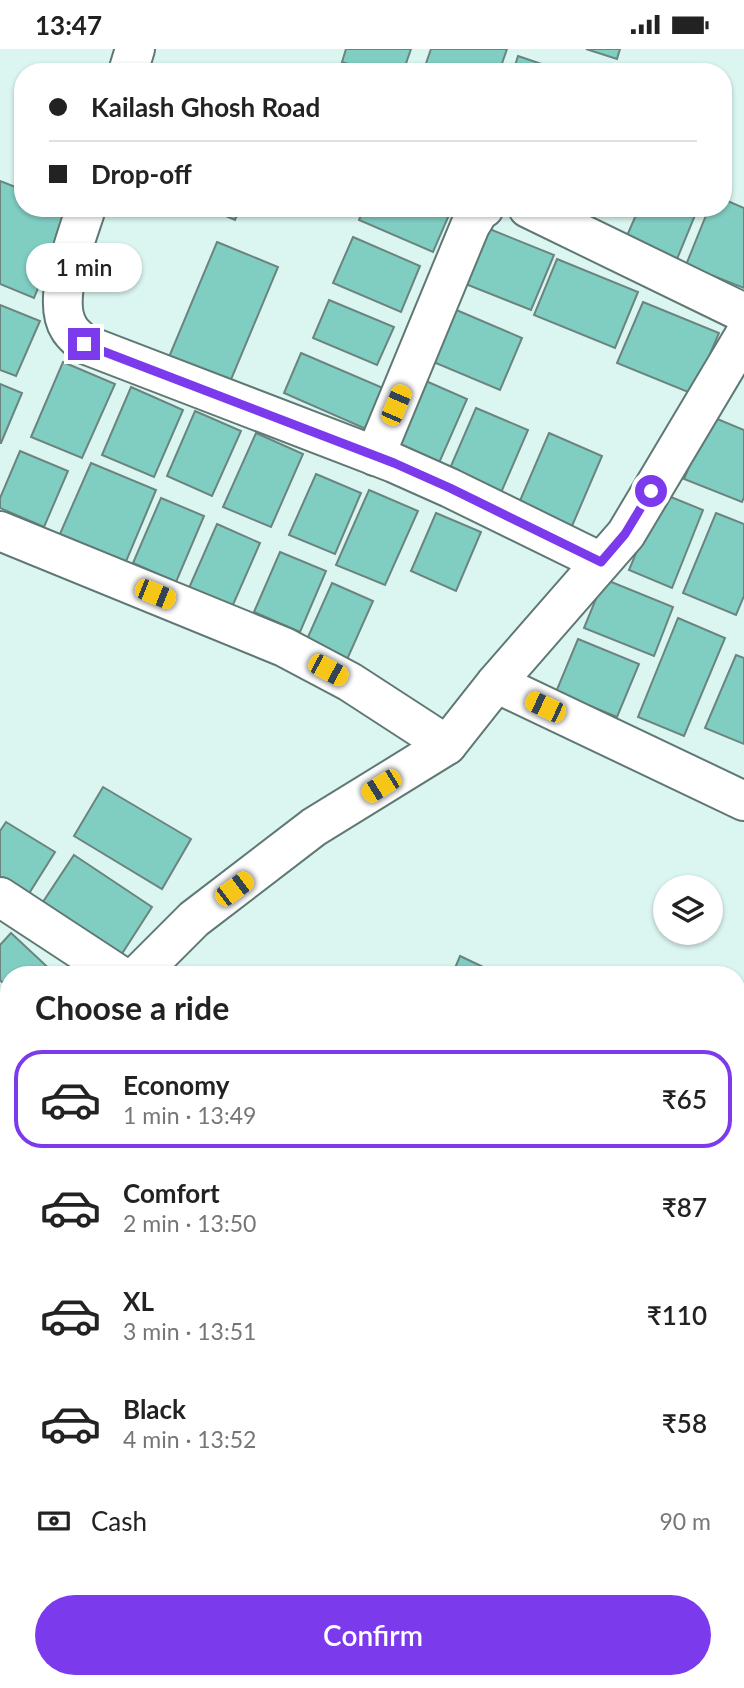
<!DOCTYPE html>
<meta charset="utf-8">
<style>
body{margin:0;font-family:Lato,sans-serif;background:#f6f6f6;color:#222;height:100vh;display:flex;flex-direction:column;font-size:26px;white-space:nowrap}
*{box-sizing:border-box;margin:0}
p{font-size:23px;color:#767676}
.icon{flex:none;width:38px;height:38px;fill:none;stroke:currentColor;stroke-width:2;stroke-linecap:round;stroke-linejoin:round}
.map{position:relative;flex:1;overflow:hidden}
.drawer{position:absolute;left:0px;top:917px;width:746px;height:723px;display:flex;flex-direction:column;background:#fff;border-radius:28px 28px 0 0;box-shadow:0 2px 5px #0004}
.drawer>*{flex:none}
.hud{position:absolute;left:14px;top:14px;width:718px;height:154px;border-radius:28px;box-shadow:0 2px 5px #0004;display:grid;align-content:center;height:154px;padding:0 35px;background:#fff}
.buttons{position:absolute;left:653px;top:826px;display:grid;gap:14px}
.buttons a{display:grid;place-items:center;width:70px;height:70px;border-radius:50%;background:#fff;box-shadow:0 2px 5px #0004;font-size:35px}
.end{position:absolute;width:32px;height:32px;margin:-16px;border:9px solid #7c3aed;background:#fff;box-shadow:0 0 0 4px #fff}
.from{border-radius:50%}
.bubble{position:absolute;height:49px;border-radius:24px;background:#fff;box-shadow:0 2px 5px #0004;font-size:23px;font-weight:600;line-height:49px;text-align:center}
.car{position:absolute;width:21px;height:42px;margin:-21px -10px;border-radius:9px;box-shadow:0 0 5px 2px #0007;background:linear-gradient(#f5c518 24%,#345 0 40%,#f5c518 0 76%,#345 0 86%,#f5c518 0)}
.hud b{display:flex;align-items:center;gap:24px;height:66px;font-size:26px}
.hud b+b{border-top:2px solid #e0e0e0}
.hud i{width:18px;height:18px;background:#222}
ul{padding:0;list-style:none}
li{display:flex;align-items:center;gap:21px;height:98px;margin:0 14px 10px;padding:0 21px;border:4px solid transparent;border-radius:28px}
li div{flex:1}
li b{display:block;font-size:26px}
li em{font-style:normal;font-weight:600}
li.current{border-color:#7c3aed}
li>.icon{width:63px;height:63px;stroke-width:1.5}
h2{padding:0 35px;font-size:32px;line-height:84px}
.pay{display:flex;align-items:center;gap:18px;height:77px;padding:0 35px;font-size:26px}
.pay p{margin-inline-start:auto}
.button{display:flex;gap:14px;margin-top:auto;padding:14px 35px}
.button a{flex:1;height:80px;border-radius:42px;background:#7c3aed;color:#fff;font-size:28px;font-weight:600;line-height:80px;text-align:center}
.status{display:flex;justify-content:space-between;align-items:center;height:49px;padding:0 35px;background:#fff;direction:ltr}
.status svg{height:19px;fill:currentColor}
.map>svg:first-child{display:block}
</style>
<div class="status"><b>13:47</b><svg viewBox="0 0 49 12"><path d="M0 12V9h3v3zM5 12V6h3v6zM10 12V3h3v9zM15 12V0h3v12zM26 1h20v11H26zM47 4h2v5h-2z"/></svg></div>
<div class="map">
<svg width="744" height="1639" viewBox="0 0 744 1639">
<rect width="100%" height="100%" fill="#dbf6f1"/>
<!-- water -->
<g fill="#e09da1">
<polygon points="744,1232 744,1504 737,1503 737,1237"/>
<polygon points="9,1296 9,1428 0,1428 0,1299"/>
</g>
<!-- building -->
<g fill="#80cec2" stroke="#6c8480" stroke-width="2">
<polygon points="346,0 411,0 403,23 372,23 342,13"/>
<polygon points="431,0 507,0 499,23 423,23"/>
<polygon points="586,0 620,0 617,10"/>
<polygon points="518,7 565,23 513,23"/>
<polygon points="0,132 23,141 23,159 70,160 34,249 0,235"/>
<polygon points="723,150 744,159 744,239 686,216 709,159 723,159"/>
<polygon points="207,159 240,159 235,171"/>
<polygon points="364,159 452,159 433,203 359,171"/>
<polygon points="639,159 698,159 677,210 626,189"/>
<polygon points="487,179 554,206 531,261 463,234"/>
<polygon points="353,188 420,217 401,263 333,234"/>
<polygon points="217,193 278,218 230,333 169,308"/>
<polygon points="557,210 638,243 615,299 534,266"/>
<polygon points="329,251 394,278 377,316 313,289"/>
<polygon points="643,253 719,284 693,345 617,314"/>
<polygon points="0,256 40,272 16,327 0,321"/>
<polygon points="454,260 522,289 500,341 431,312"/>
<polygon points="301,304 383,339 366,380 284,344"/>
<polygon points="63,313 115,335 82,409 31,388"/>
<polygon points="419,329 467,350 439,414 391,393"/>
<polygon points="0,335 22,344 1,394 0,394"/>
<polygon points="131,338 183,361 154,428 102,406"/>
<polygon points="476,359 528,381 500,446 448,424"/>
<polygon points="195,362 241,382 212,447 167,427"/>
<polygon points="710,367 744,381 744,448 742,453 684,430"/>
<polygon points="256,384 303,405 271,478 223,458"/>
<polygon points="549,384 602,407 572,477 519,454"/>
<polygon points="20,402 68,422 44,478 0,459 0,449"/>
<polygon points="91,414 156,441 122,522 56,494"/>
<polygon points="316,425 361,444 335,505 289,486"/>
<polygon points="369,441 418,462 385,536 336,516"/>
<polygon points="661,444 703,461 672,539 629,521"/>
<polygon points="161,449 204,467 176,533 133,514"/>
<polygon points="436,464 481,483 456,542 411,522"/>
<polygon points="716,464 744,475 744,547 736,566 683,544"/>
<polygon points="217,475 260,494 232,558 189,539"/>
<polygon points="280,503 326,522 300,583 254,563"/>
<polygon points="604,530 673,558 654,607 584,579"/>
<polygon points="332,534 373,552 345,615 304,597"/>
<polygon points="678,569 725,589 684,687 638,668"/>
<polygon points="578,590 639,615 617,668 556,643"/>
<polygon points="736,606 744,609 744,695 705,679"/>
<polygon points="103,738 191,790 162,840 74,787"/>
<polygon points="6,773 55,803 23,854 0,839 0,782"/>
<polygon points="74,806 152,858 114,917 35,865"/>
<polygon points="11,884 56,926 9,926 9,940 0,931 0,896"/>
<polygon points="460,907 500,926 452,926"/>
<polygon points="737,1066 744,1069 744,1095 737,1111"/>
</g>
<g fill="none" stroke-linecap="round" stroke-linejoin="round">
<!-- minor casing -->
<g stroke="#607874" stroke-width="42">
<g id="minor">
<polyline points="128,23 135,0"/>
<path d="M86 159C77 188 51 251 69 279 72 285 79 290 84 295L394 414 450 439 601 513"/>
<polyline points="528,159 744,264"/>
<polyline points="375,407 470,177 479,162 484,159"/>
<polyline points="0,482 284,598 350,633 447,696"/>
<polyline points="496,634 744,752"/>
<polyline points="0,848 119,926"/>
<polyline points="138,926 194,870 314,778 447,696 496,634 626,485 744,287"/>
<polyline points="0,1050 9,1043"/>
<polyline points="0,1144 9,1148"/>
<polyline points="0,1466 9,1470"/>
<polyline points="737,1527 744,1529"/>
<polyline points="176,1631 177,1639"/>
<polyline points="635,1639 637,1631"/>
</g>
</g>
<!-- minor -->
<use href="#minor" stroke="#fff" stroke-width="38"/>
</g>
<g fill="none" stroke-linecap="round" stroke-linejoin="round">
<!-- route -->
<polyline stroke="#7c3aed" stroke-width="9" points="84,295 394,414 450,439 601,513 625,485 651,442"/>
</g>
</svg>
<div class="buttons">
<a><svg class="icon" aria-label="layers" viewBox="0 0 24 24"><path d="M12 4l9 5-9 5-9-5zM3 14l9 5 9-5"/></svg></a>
</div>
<i class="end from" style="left:651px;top:442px"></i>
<i class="end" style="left:84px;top:295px"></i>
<div class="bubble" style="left:26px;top:194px;width:116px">1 min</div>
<i class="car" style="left:396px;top:356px;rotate:23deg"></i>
<i class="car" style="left:155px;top:545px;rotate:112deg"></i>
<i class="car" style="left:328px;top:621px;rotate:118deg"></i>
<i class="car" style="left:545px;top:658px;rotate:295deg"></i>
<i class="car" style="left:381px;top:737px;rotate:238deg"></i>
<i class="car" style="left:234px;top:840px;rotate:53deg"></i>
<div class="hud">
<b><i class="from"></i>Kailash Ghosh Road</b>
<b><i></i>Drop-off</b>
</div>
<section class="drawer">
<h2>Choose a ride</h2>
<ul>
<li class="current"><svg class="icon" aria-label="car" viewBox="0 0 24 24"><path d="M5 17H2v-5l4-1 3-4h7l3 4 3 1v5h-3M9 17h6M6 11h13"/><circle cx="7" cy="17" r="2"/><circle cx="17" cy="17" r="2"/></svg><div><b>Economy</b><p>1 min · 13:49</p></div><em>₹65</em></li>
<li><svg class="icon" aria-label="car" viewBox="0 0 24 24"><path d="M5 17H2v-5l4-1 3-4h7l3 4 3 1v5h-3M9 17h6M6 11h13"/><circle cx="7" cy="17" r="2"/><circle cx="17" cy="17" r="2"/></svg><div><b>Comfort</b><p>2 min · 13:50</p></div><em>₹87</em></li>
<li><svg class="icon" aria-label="car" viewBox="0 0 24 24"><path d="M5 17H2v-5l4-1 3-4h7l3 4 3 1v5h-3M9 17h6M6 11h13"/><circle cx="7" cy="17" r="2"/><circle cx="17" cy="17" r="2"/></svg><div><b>XL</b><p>3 min · 13:51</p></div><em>₹110</em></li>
<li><svg class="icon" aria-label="car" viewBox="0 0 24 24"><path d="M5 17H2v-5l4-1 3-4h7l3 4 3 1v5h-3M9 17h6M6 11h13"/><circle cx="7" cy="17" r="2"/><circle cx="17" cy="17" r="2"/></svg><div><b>Black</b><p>4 min · 13:52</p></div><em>₹58</em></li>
</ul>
<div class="pay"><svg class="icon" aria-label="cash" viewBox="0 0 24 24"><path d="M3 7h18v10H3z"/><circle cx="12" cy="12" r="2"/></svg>Cash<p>90 m</p></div>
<div class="button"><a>Confirm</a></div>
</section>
</div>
